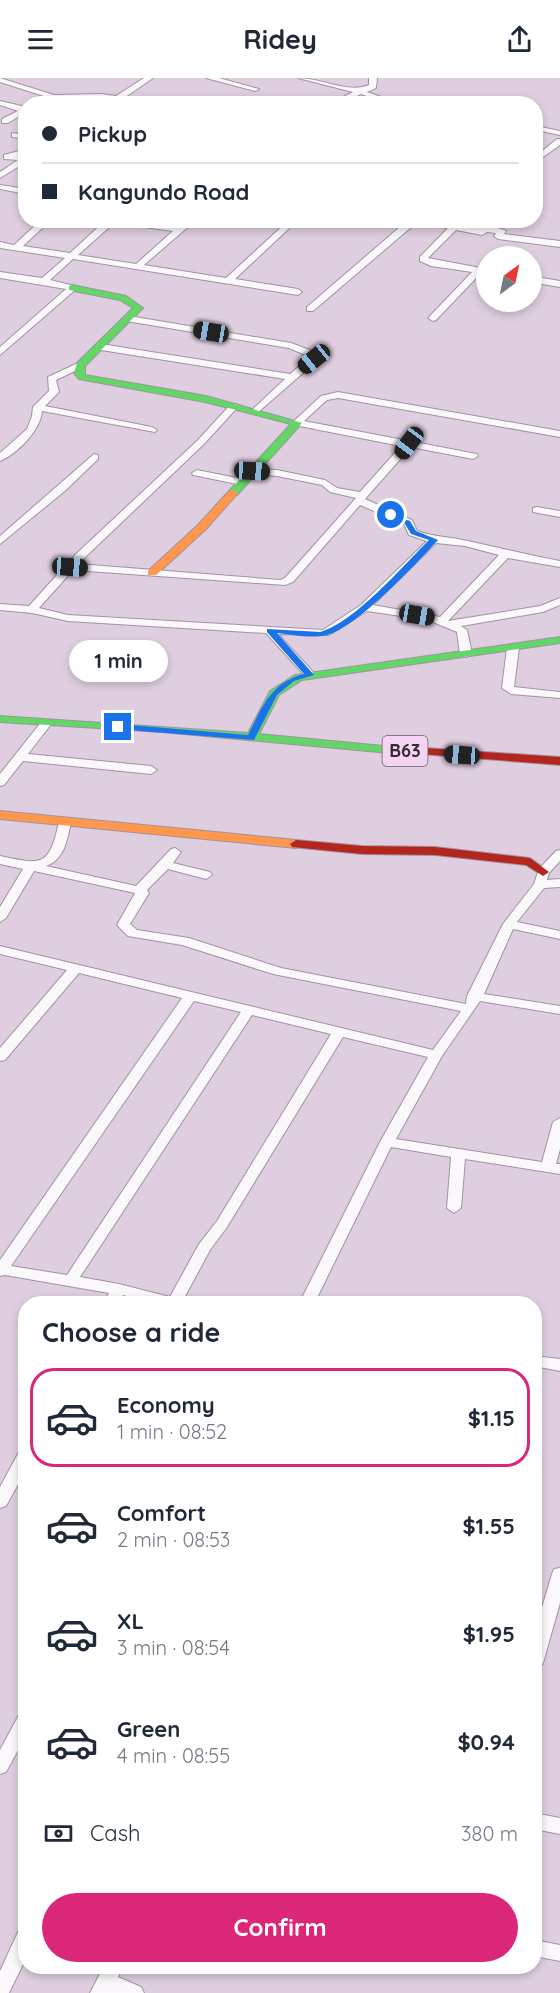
<!DOCTYPE html>
<meta charset="utf-8">
<style>
body{margin:0;font-family:Quicksand,sans-serif;background:#f2f2f3;color:#1f2937;height:100vh;display:flex;flex-direction:column;font-size:22px;white-space:nowrap}
*{box-sizing:border-box;margin:0}
p{font-size:20px;color:#747a83}
.icon{flex:none;width:33px;height:33px;fill:none;stroke:currentColor;stroke-width:2;stroke-linecap:round;stroke-linejoin:round}
.map{position:relative;flex:1;overflow:hidden}
.side{position:absolute;left:18px;top:1218px;width:524px;height:678px;display:flex;flex-direction:column;background:#fff;border-radius:24px;box-shadow:0 3px 9px #0003}
.side>*{flex:none}
.banner{position:absolute;left:18px;top:18px;width:525px;height:132px;border-radius:24px;box-shadow:0 3px 9px #0003;display:grid;align-content:center;height:132px;padding:0 24px;background:#fff}
.needle{width:39px;rotate:33deg}
.tools{position:absolute;left:476px;top:168px;display:grid;gap:12px}
.tools a{display:grid;place-items:center;width:66px;height:66px;border-radius:50%;background:#fff;box-shadow:0 3px 9px #0003;font-size:30px}
.end{position:absolute;width:27px;height:27px;margin:-14px;border:8px solid #1a73e8;background:#fff;box-shadow:0 0 0 3px #fff}
.from{border-radius:50%}
.bubble{position:absolute;height:42px;border-radius:21px;background:#fff;box-shadow:0 3px 9px #0003;font-size:20px;font-weight:800;line-height:42px;text-align:center}
.car{position:absolute;width:18px;height:36px;margin:-18px -9px;border-radius:8px;box-shadow:0 0 4px 2px #0007;background:linear-gradient(#222 24%,#8ab4d8 0 40%,#222 0 76%,#8ab4d8 0 86%,#222 0)}
.banner b{display:flex;align-items:center;gap:21px;height:57px;font-size:22px}
.banner b+b{border-top:2px solid #e0e1e3}
.banner i{width:15px;height:15px;background:#1f2937}
ul{padding:0;list-style:none}
li{display:flex;align-items:center;gap:18px;height:99px;margin:0 12px 9px;padding:0 12px;border:3px solid transparent;border-radius:24px}
li div{flex:1}
li b{display:block;font-size:22px}
li em{font-style:normal;font-weight:800}
li.selected{border-color:#db2777}
li>.icon{width:54px;height:54px;stroke-width:1.5}
h2{padding:0 24px;font-size:27px;line-height:72px}
.pay{display:flex;align-items:center;gap:15px;height:66px;padding:0 24px;font-size:22px}
.pay p{margin-inline-start:auto}
.primary-button{display:flex;gap:12px;margin-top:auto;padding:12px 24px}
.primary-button a{flex:1;height:69px;border-radius:36px;background:#db2777;color:#fff;font-size:24px;font-weight:800;line-height:69px;text-align:center}
header{display:flex;justify-content:space-between;align-items:center;height:78px;padding:0 24px;background:#fff;font-size:27px;font-weight:800}
.map>svg:first-child{display:block}
</style>
<header><svg class="icon" aria-label="menu" viewBox="0 0 24 24"><path d="M4 6h16M4 12h16M4 18h16"/></svg>Ridey<svg class="icon" aria-label="share" viewBox="0 0 24 24"><path d="M12 15V3M7 8l5-5 5 5M5 13v7h14v-7"/></svg></header>
<div class="map">
<svg width="560" height="1915" viewBox="0 0 560 1915">
<rect width="100%" height="100%" fill="#dfcedf"/>
<g fill="none" stroke-linecap="round" stroke-linejoin="round">
<!-- street casing -->
<g stroke="#a093a0" stroke-width="2">
<g id="street">
<polygon points="0,0 54,17 101,16 116,18 144,0 153,0 124,20 151,26 115,24 101,20 53,21 0,4"/>
<polygon points="206,0 219,0 259,11 255,13"/>
<path d="M298 0C321 0 349 16 369 7V0H377L376 10 367 14 401 26H388L361 16 341 26H330L353 14Z"/>
<polygon points="0,23 26,29 26,34 8,45 2,45 2,41 18,33 0,27"/>
<polygon points="536,48 560,53 560,57 536,52"/>
<polygon points="12,55 26,57 26,61 12,59"/>
<polygon points="557,61 560,61 560,67 536,84 536,78"/>
<polygon points="26,71 26,76 20,77 26,78 26,84 0,100 0,94 18,82 4,81 4,77"/>
<polygon points="0,107 26,111 26,116 0,111"/>
<path d="M41 142H51L23 168 70 175 106 142H132L179 149 186 142H196L144 187 226 200 289 142H298L235 201 298 211 302 214 298 217 73 181 50 202 75 208V212L0 277V269L66 211 0 200V194L42 200 65 180 0 170V164L14 167ZM114 145 173 153 136 186 78 177Z"/>
<path d="M408 142C420 142 450 147 457 143L460 144V148C475 150 496 147 506 153L504 156 560 163V169L498 161 494 158 496 155 487 154 482 157 456 152 428 180 486 191V197L480 196 436 242 433 243 428 240 430 238 472 194 431 188 420 183V179L448 150 416 145 313 233H307V229Z"/>
<polygon points="531,198 560,203 560,209 531,204"/>
<polygon points="129,238 291,265 315,274 319,281 256,336 253,335 253,331 285,301 101,272 96,269 101,266 290,296 309,280 308,278 289,270 126,243 124,241"/>
<path d="M80 284 85 287 83 289 56 302 59 314 45 328 152 349 157 352 155 354 42 333C41 352 17 376 0 383V375L27 351 32 338 33 329 49 313 48 299Z"/>
<path d="M338 314 560 353V359L338 320 327 322 304 343 477 376 478 378 473 381 411 369 365 421 412 442 417 453C434 459 451 459 468 463 499 470 529 477 560 483V489L508 480 448 543 540 528 560 520V527L543 534 461 548 467 552 472 576 466 579 460 576 457 554 428 542 367 533 329 557 278 556 314 595 316 597 310 600 306 599 266 555 68 543 32 535 0 532V526L29 528 75 477 198 362 231 326H237V330L204 366 78 486 280 502 285 500 356 420 330 414 322 407 277 398 248 395V391L277 392 325 402 337 410 360 414 401 368 294 347V343L321 318ZM360 427 404 446 409 457 427 463 361 527 323 552 68 537 39 530 73 492 285 507 293 504ZM436 465 465 468 499 477 440 539 373 527Z"/>
<polygon points="94,376 98,377 98,381 66,412 0,466 0,458"/>
<polygon points="197,392 242,401 247,404 242,407 193,397 192,395"/>
<polygon points="537,429 560,433 560,439 533,434 533,430"/>
<polygon points="513,567 519,570 514,609 560,614 560,620 511,616 502,610 507,570"/>
<polygon points="46,642 52,645 28,676 151,688 157,692 151,696 23,683 4,707 0,708 0,696 42,643"/>
<path d="M65 740 71 744C67 762 65 781 46 788L136 808 171 771 175 770 181 774 173 785 210 794 212 797 206 801 168 791 147 812 149 815 130 846 137 852 189 860 281 890 466 926 467 918 503 846 534 806 539 791 556 773 560 772V783L549 795 547 802 560 801V809L544 810 517 844 560 853V861L513 851 484 916 560 928V936L480 923 442 978 396 1061 542 1084 553 1044 560 1040V1071L556 1086H560V1096L465 1081 461 1130 454 1135 447 1130 451 1079 391 1069 314 1226H299L380 1064 428 979 343 959 227 1149 210 1172 182 1224 183 1226H154L123 1217 118 1226H103L109 1215 5 1197 0 1198V1182L182 920 79 895 5 982 0 983V970L67 892 0 876V868L433 972 461 933 273 896 182 867 128 858 117 847 135 815 34 793 6 840 0 844V829L23 791 0 786V778C42 787 49 789 59 744ZM194 923 241 934 67 1197 11 1188ZM252 937 331 956 217 1143 199 1166 170 1219 119 1206 80 1199Z"/>
<polygon points="534,1278 560,1281 560,1293 534,1288"/>
<polygon points="26,1370 26,1392 6,1428 0,1430 0,1409 20,1372"/>
<polygon points="560,1490 560,1525 543,1585 540,1590 534,1592 534,1556 552,1496 554,1491"/>
<polygon points="26,1633 26,1658 6,1694 0,1696 0,1672 20,1635"/>
<polygon points="534,1735 560,1740 560,1756 534,1751"/>
<polygon points="26,1850 26,1880 9,1915 0,1915 0,1893 19,1852"/>
<polygon points="534,1862 560,1867 560,1883 534,1878"/>
<polygon points="104,1888 123,1888 118,1899 141,1909 144,1915 90,1915"/>
</g>
</g>
<!-- fast casing -->
<g stroke="#a093a0" stroke-width="2">
<g id="fast">
<polygon points="72,207 126,218 143,230 85,288 85,297 206,318 302,345 237,417 229,417 229,413 291,346 205,324 79,301 74,295 77,285 133,230 120,222 69,212 69,208"/>
<polygon points="560,559 560,565 302,602 279,617 259,656 415,671 417,673 411,677 162,654 0,644 0,638 248,655 270,613 295,597"/>
</g>
</g>
<!-- slow casing -->
<g stroke="#a093a0" stroke-width="2">
<g id="slow">
<polygon points="233,412 238,415 206,451 156,497 148,497 148,493 198,447 229,413"/>
<polygon points="0,733 296,762 302,766 296,770 0,741"/>
</g>
</g>
<!-- jam casing -->
<g stroke="#a093a0" stroke-width="2">
<g id="jam">
<polygon points="411,669 560,679 560,687 407,675 405,673"/>
<polygon points="296,762 362,768 435,769 530,780 549,794 543,798 526,787 435,777 362,776 292,769 290,766"/>
</g>
</g>
<!-- street -->
<use href="#street" fill="#faf8fa" fill-rule="evenodd"/>
<!-- fast -->
<use href="#fast" fill="#63d668" fill-rule="evenodd"/>
<!-- slow -->
<use href="#slow" fill="#ff974d" fill-rule="evenodd"/>
<!-- jam -->
<use href="#jam" fill="#b3261e" fill-rule="evenodd"/>
</g>
<!-- route -->
<path fill="#1a73e8" d="M388 436 410 443 416 453 438 462C415 487 363 542 333 555 317 562 294 557 277 555L314 597 294 603 277 617 254 662 115 651 118 646 248 657C263 628 270 605 304 596L267 554V551L320 554C354 545 403 488 429 462L411 456 405 446 388 439Z"/>
<g text-anchor="middle" stroke-width="4.5" stroke-linejoin="round" paint-order="stroke">
<!-- shield labels -->
<rect fill="#f3d5f3" stroke="#6e5d6e" stroke-width="1.5" x="382.5" y="658" width="45" height="30" rx="4.5"/>
<g font-size="18" font-weight="bold" fill="#352a35">
<text x="405" y="679">B63</text>
</g>
</g>
</svg>
<div class="tools">
<a><svg class="needle" viewBox="-14 -14 28 28"><path d="M0-13l5 13h-10z" fill="#e53935"/><path d="M0 13l5-13h-10z" fill="#747a83"/></svg></a>
</div>
<i class="end from" style="left:391px;top:437px"></i>
<i class="end" style="left:118px;top:649px"></i>
<div class="bubble" style="left:69px;top:562px;width:99px">1 min</div>
<i class="car" style="left:211px;top:254px;rotate:280deg"></i>
<i class="car" style="left:314px;top:281px;rotate:231deg"></i>
<i class="car" style="left:409px;top:365px;rotate:217deg"></i>
<i class="car" style="left:252px;top:393px;rotate:93deg"></i>
<i class="car" style="left:70px;top:489px;rotate:94deg"></i>
<i class="car" style="left:417px;top:537px;rotate:100deg"></i>
<i class="car" style="left:462px;top:677px;rotate:274deg"></i>
<div class="banner">
<b><i class="from"></i>Pickup</b>
<b><i></i>Kangundo Road</b>
</div>
<section class="side">
<h2>Choose a ride</h2>
<ul>
<li class="selected"><svg class="icon" aria-label="car" viewBox="0 0 24 24"><path d="M5 17H2v-5l4-1 3-4h7l3 4 3 1v5h-3M9 17h6M6 11h13"/><circle cx="7" cy="17" r="2"/><circle cx="17" cy="17" r="2"/></svg><div><b>Economy</b><p>1 min · 08:52</p></div><em>$1.15</em></li>
<li><svg class="icon" aria-label="car" viewBox="0 0 24 24"><path d="M5 17H2v-5l4-1 3-4h7l3 4 3 1v5h-3M9 17h6M6 11h13"/><circle cx="7" cy="17" r="2"/><circle cx="17" cy="17" r="2"/></svg><div><b>Comfort</b><p>2 min · 08:53</p></div><em>$1.55</em></li>
<li><svg class="icon" aria-label="car" viewBox="0 0 24 24"><path d="M5 17H2v-5l4-1 3-4h7l3 4 3 1v5h-3M9 17h6M6 11h13"/><circle cx="7" cy="17" r="2"/><circle cx="17" cy="17" r="2"/></svg><div><b>XL</b><p>3 min · 08:54</p></div><em>$1.95</em></li>
<li><svg class="icon" aria-label="car" viewBox="0 0 24 24"><path d="M5 17H2v-5l4-1 3-4h7l3 4 3 1v5h-3M9 17h6M6 11h13"/><circle cx="7" cy="17" r="2"/><circle cx="17" cy="17" r="2"/></svg><div><b>Green</b><p>4 min · 08:55</p></div><em>$0.94</em></li>
</ul>
<div class="pay"><svg class="icon" aria-label="cash" viewBox="0 0 24 24"><path d="M3 7h18v10H3z"/><circle cx="12" cy="12" r="2"/></svg>Cash<p>380 m</p></div>
<div class="primary-button"><a>Confirm</a></div>
</section>
</div>
